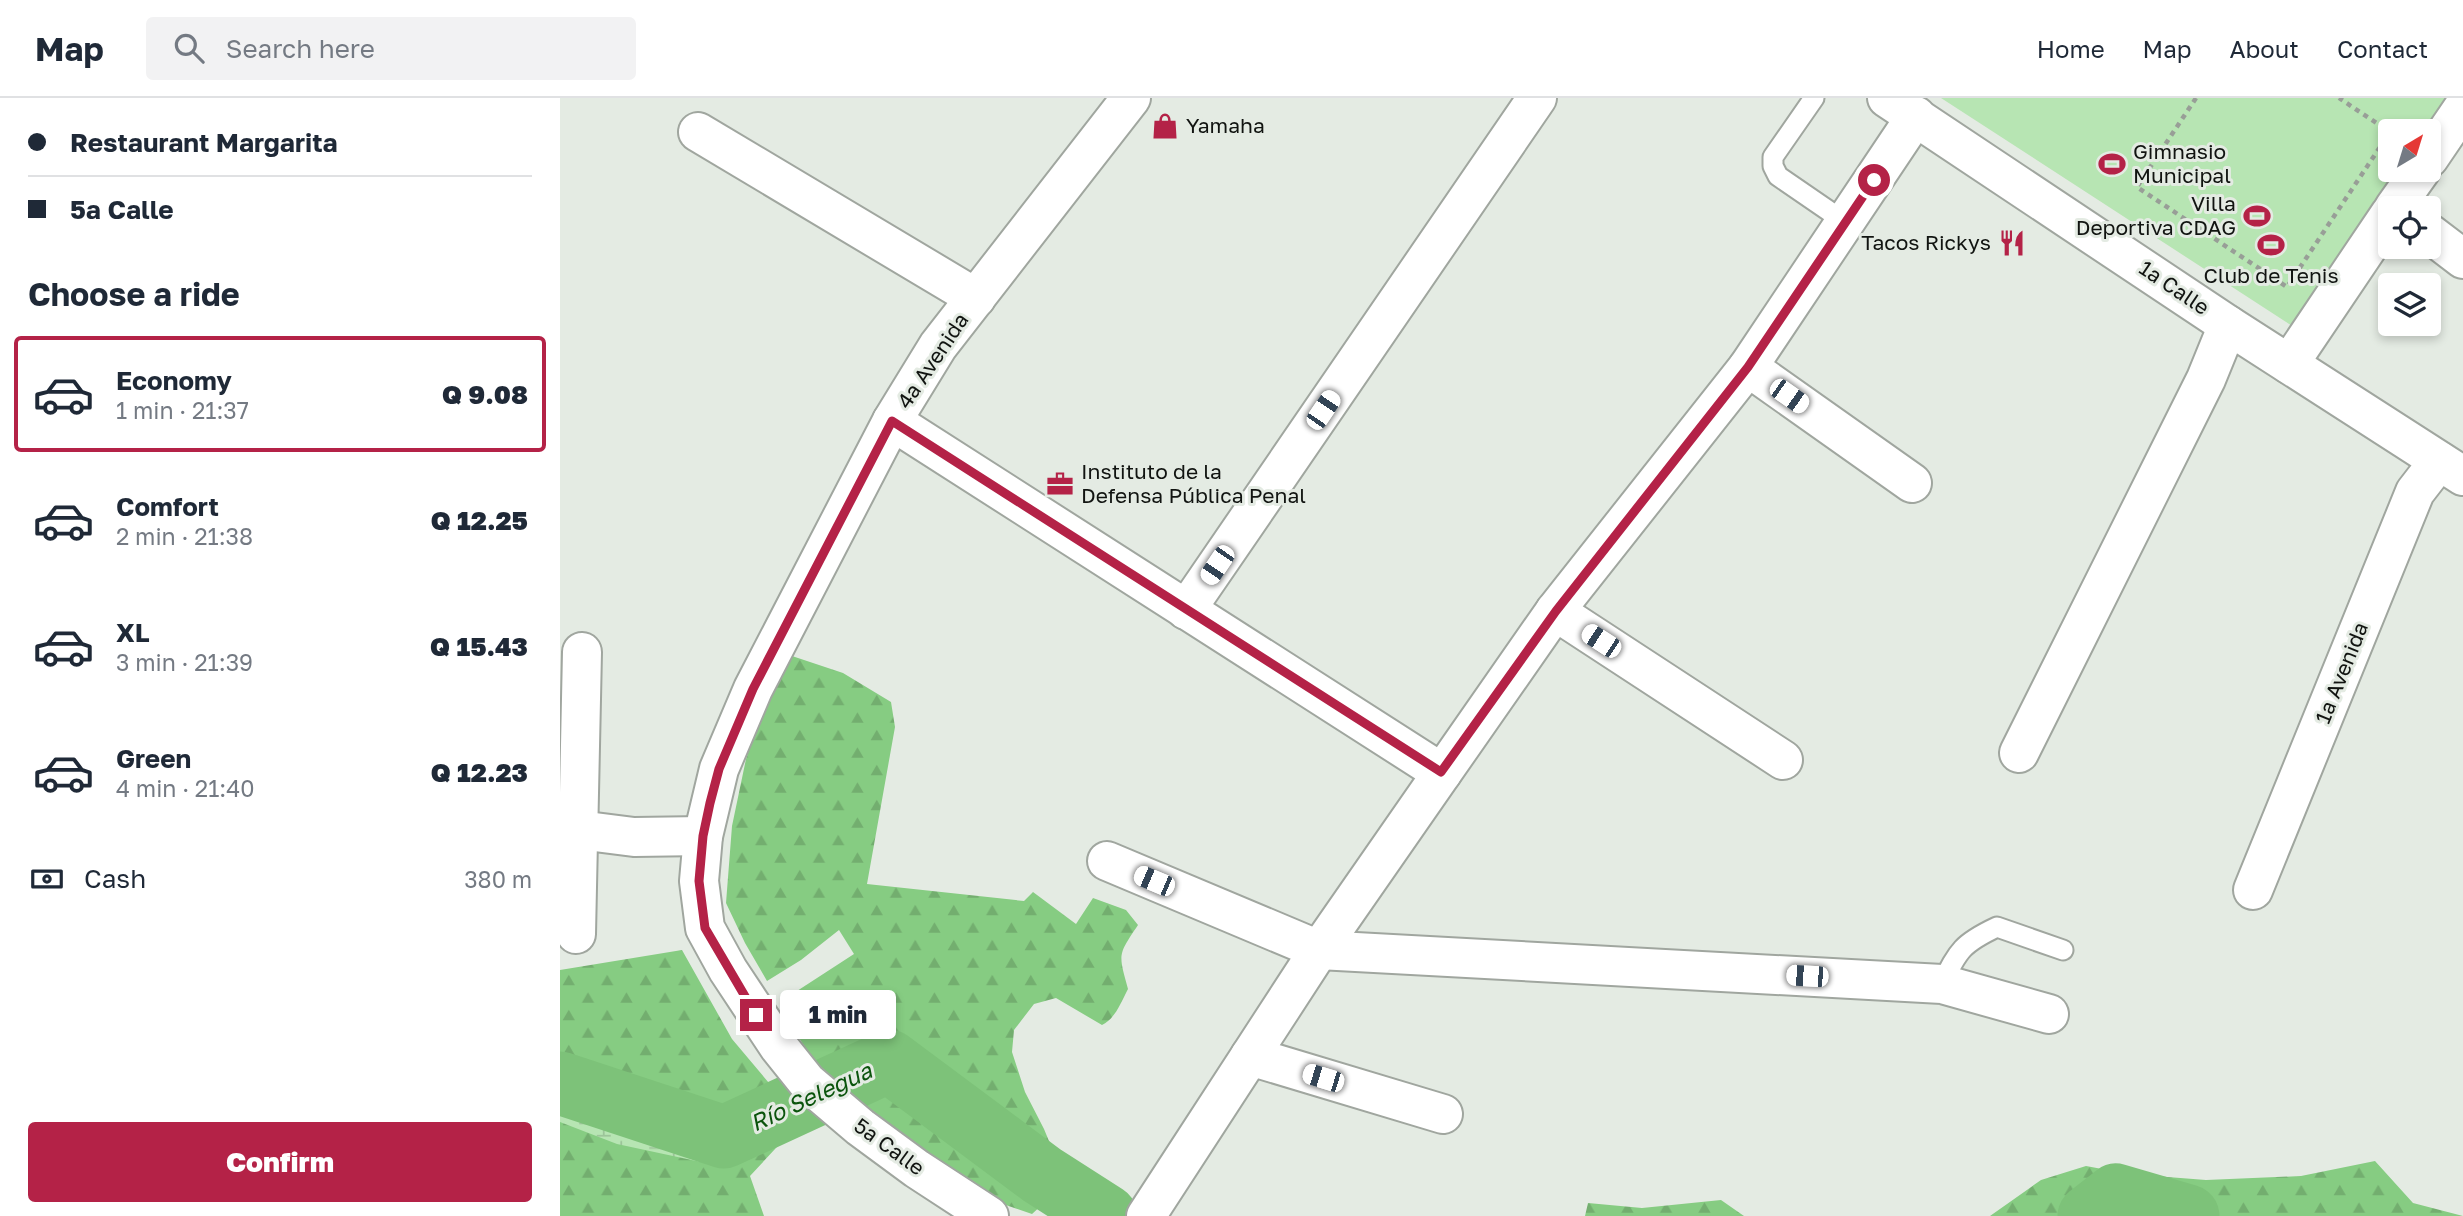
<!DOCTYPE html>
<meta charset="utf-8">
<style>
body{margin:0;font-family:"Golos Text",sans-serif;background:#f2f2f3;color:#1f2937;height:100vh;display:flex;flex-direction:column;font-size:26px;white-space:nowrap}
*{box-sizing:border-box;margin:0}
p{font-size:23px;color:#747a83}
.icon{flex:none;width:38px;height:38px;fill:none;stroke:currentColor;stroke-width:2;stroke-linecap:round;stroke-linejoin:round}
.map{position:relative;flex:1;overflow:hidden}
.sheet{display:flex;flex-direction:column;background:#fff;width:560px}
.sheet>*{flex:none}
.banner{display:grid;align-content:center;height:154px;padding:0 28px;background:#fff}
.needle{width:46px;rotate:38deg}
.fabs{position:absolute;left:1818px;top:21px;display:grid;gap:14px}
.fabs a{display:grid;place-items:center;width:63px;height:63px;border-radius:7px;background:#fff;box-shadow:0 4px 10px #0003;font-size:35px}
.end{position:absolute;width:32px;height:32px;margin:-16px;border:9px solid #b42247;background:#fff;box-shadow:0 0 0 4px #fff}
.from{border-radius:50%}
.bubble{position:absolute;height:49px;border-radius:7px;background:#fff;box-shadow:0 4px 10px #0003;font-size:23px;font-weight:800;line-height:49px;text-align:center}
.car{position:absolute;width:21px;height:42px;margin:-21px -10px;border-radius:9px;box-shadow:0 0 5px 2px #0007;background:linear-gradient(#fff 24%,#345 0 40%,#fff 0 76%,#345 0 86%,#fff 0)}
.banner b{display:flex;align-items:center;gap:24px;height:66px;font-size:26px}
.banner b+b{border-top:2px solid #e0e1e3}
.banner i{width:18px;height:18px;background:#1f2937}
ul{padding:0;list-style:none}
li{display:flex;align-items:center;gap:21px;height:116px;margin:0 14px 10px;padding:0 14px;border:4px solid transparent;border-radius:7px}
li div{flex:1}
li b{display:block;font-size:26px}
li em{font-style:normal;font-weight:800}
li.selected{border-color:#b42247}
li>.icon{width:63px;height:63px;stroke-width:1.5}
h2{padding:0 28px;font-size:32px;line-height:84px}
.pay{display:flex;align-items:center;gap:18px;height:77px;padding:0 28px;font-size:26px}
.pay p{margin-inline-start:auto}
.action{display:flex;gap:14px;margin-top:auto;padding:14px 28px}
.action a{flex:1;height:80px;border-radius:7px;background:#b42247;color:#fff;font-size:28px;font-weight:800;line-height:80px;text-align:center}
header{display:flex;align-items:center;gap:42px;box-sizing:border-box;height:98px;padding:0 35px;background:#fff;border-bottom:2px solid #e0e1e3}
header strong{font-size:33px}
nav{display:flex;gap:38px;margin-inline-start:auto;font-size:24px}
.search{width:490px;height:63px;background:#f2f2f3;display:flex;align-items:center;gap:18px;box-sizing:border-box;padding:0 24px;border-radius:7px;color:#747a83;font-size:26px}
main{display:flex;flex:1;min-height:0}
.map>svg:first-child{display:block}
</style>
<header>
<strong>Map</strong>
<div class="search"><svg class="icon" aria-label="search" viewBox="0 0 24 24"><circle cx="10" cy="10" r="6"/><path d="M15 15l6 6"/></svg>Search here</div>
<nav><a>Home</a><a>Map</a><a>About</a><a>Contact</a></nav>
</header>
<main>
<section class="sheet">
<div class="banner">
<b><i class="from"></i>Restaurant Margarita</b>
<b><i></i>5a Calle</b>
</div>
<h2>Choose a ride</h2>
<ul>
<li class="selected"><svg class="icon" aria-label="car" viewBox="0 0 24 24"><path d="M5 17H2v-5l4-1 3-4h7l3 4 3 1v5h-3M9 17h6M6 11h13"/><circle cx="7" cy="17" r="2"/><circle cx="17" cy="17" r="2"/></svg><div><b>Economy</b><p>1 min · 21:37</p></div><em>Q 9.08</em></li>
<li><svg class="icon" aria-label="car" viewBox="0 0 24 24"><path d="M5 17H2v-5l4-1 3-4h7l3 4 3 1v5h-3M9 17h6M6 11h13"/><circle cx="7" cy="17" r="2"/><circle cx="17" cy="17" r="2"/></svg><div><b>Comfort</b><p>2 min · 21:38</p></div><em>Q 12.25</em></li>
<li><svg class="icon" aria-label="car" viewBox="0 0 24 24"><path d="M5 17H2v-5l4-1 3-4h7l3 4 3 1v5h-3M9 17h6M6 11h13"/><circle cx="7" cy="17" r="2"/><circle cx="17" cy="17" r="2"/></svg><div><b>XL</b><p>3 min · 21:39</p></div><em>Q 15.43</em></li>
<li><svg class="icon" aria-label="car" viewBox="0 0 24 24"><path d="M5 17H2v-5l4-1 3-4h7l3 4 3 1v5h-3M9 17h6M6 11h13"/><circle cx="7" cy="17" r="2"/><circle cx="17" cy="17" r="2"/></svg><div><b>Green</b><p>4 min · 21:40</p></div><em>Q 12.23</em></li>
</ul>
<div class="pay"><svg class="icon" aria-label="cash" viewBox="0 0 24 24"><path d="M3 7h18v10H3z"/><circle cx="12" cy="12" r="2"/></svg>Cash<p>380 m</p></div>
<div class="action"><a>Confirm</a></div>
</section>
<div class="map">
<svg width="1903" height="1118" viewBox="0 0 1903 1118">
<defs>
<pattern id="forest-firs" width="22" height="20" patternUnits="userSpaceOnUse" patternTransform="scale(1.75)"><rect width="22" height="20" fill="#86cc82"/><path d="M5 1l3.5 6h-7zM16 11l3.5 6h-7z" fill="#73ae6f"/></pattern>
<pattern id="wetland-marsh" width="20" height="14" patternUnits="userSpaceOnUse" patternTransform="scale(1.75)"><rect width="20" height="14" fill="#b7e5b3"/><path d="M1 5h8M5 5V1M11 12h8M15 12V8" fill="none" stroke="#9cc499"/></pattern>
</defs>
<rect width="100%" height="100%" fill="#e4ebe3"/>
<!-- forest -->
<g fill="url(#forest-firs)">
<path d="M232 558 283 575 331 604 335 629 307 786 464 803 473 794 516 826 533 800 566 812 578 827C558 857 558 855 568 891 561 904 556 920 542 927L496 900 474 906 454 932 452 954 465 994 484 1031 498 1065 483 1106 472 1116 437 1104 306 1017 257 967 225 919 237 893 294 856 279 832 241 862 207 883 185 845 166 805 172 728 186 661 203 611Z"/>
<polygon points="122,852 172,941 241,1023 190,1078 204,1118 0,1118 0,872"/>
<polygon points="1815,1063 1853,1105 1903,1118 1430,1118 1481,1082 1526,1068 1569,1076 1646,1082 1741,1078"/>
<polygon points="1161,1102 1184,1118 1025,1118 1028,1105 1082,1110"/>
</g>
<!-- wetland -->
<polygon fill="url(#wetland-marsh)" points="0,972 124,1017 167,1027 234,994 243,1011 211,1037 155,1067 57,1046 0,1024"/>
<!-- pitch -->
<polygon fill="#b7e5b3" points="1381,0 1903,0 1869,33 1830,33 1830,72 1862,72 1760,246"/>
<g fill="none" stroke-linecap="round" stroke-linejoin="round">
<!-- river -->
<g stroke="#7dc279" stroke-width="63">
<polyline points="0,985 164,1039 329,963 482,1077 546,1118"/>
<polyline points="1529,1118 1556,1097 1628,1118"/>
</g>
<!-- lane casing -->
<g stroke="#a0a69f" stroke-width="23">
<g id="lane">
<polyline points="1254,0 1213,59 1213,68 1218,78 1285,124"/>
<path d="M1382 886C1398 852 1403 845 1437 829L1503 852"/>
</g>
</g>
<!-- street casing -->
<g stroke="#a0a69f" stroke-width="42">
<g id="street">
<polyline points="138,34 416,200"/>
<polyline points="1869,135 1903,161"/>
<polyline points="1188,269 1352,385"/>
<polyline points="332,323 882,675"/>
<polyline points="626,512 977,0"/>
<polyline points="995,513 1223,662"/>
<polyline points="1459,655 1646,281 1668,227"/>
<polyline points="0,733 19,732 74,739 143,738"/>
<polyline points="547,763 759,852 1382,886 1489,916"/>
<polyline points="1693,792 1855,394 1879,363"/>
<polyline points="16,836 22,554"/>
<polyline points="690,958 883,1016"/>
<polyline points="429,1118 357,1071 300,1029 247,984 219,949 168,872 145,830 139,783 143,738 159,671 193,591 332,323 378,248 571,0"/>
<polyline points="586,1118 759,852 882,675 995,513 1188,269 1356,18"/>
</g>
</g>
<!-- secondary casing -->
<g stroke="#a0a69f" stroke-width="42">
<g id="secondary">
<polyline points="1327,0 1668,227 1903,378"/>
<polyline points="1869,60 1903,10"/>
<polyline points="1834,110 1861,72"/>
<polyline points="1729,266 1830,116"/>
</g>
</g>
<!-- path -->
<polyline stroke="#989e97" stroke-width="4.5" stroke-dasharray="5 5" stroke-linecap="butt" points="1636,0 1577,89 1727,189 1830,34 1779,0"/>
<!-- lane -->
<use href="#lane" stroke="#fff" stroke-width="19"/>
<!-- street -->
<use href="#street" stroke="#fff" stroke-width="38"/>
<!-- secondary -->
<use href="#secondary" stroke="#fff" stroke-width="38"/>
</g>
<g fill="none" stroke-linecap="round" stroke-linejoin="round">
<!-- route -->
<polyline stroke="#b42247" stroke-width="9" points="196,917 145,830 139,783 143,738 150,705 159,671 193,591 332,323 881,674 996,513 1188,269 1314,82"/>
</g>
<!-- icons -->
<defs>
<g id="shop-bare" transform="scale(2.1)"><path d="M-5-2.5h2.3a2.7 3.5 0 0 1 5.4 0H5L5.5 6h-11ZM-1.5-2.5h3a1.5 2.3 0 0 0-3 0Z" fill="#b42247" stroke="#e4ebe3" stroke-width="2.5" paint-order="stroke"/></g>
<g id="stadium-bare" transform="scale(2.1)"><path d="M0-5a6.5 5 0 1 0 0 10a6.5 5 0 1 0 0-10ZM-3.5-1.8h7v3.6h-7Z" fill="#b42247" stroke="#e4ebe3" stroke-width="2.5" paint-order="stroke"/></g>
<g id="restaurant-bare" transform="scale(2.1)"><path d="M-5-6h1v4h1v-4h1v4h1v-4h1v5L-1.5 .5V6h-2V.5L-5-1ZM5-6V6H3V1.5H1.5Q1.5-4 5-6Z" fill="#b42247" stroke="#e4ebe3" stroke-width="2.5" paint-order="stroke"/></g>
<g id="office-bare" transform="scale(2.1)"><path d="M-6-3h4V-5.5h4V-3h4V5H-6ZM-1-4.5V-3h2v-1.5ZM-6 0V1H6V0Z" fill="#b42247" stroke="#e4ebe3" stroke-width="2.5" paint-order="stroke"/></g>
</defs>
<g fill-rule="evenodd">
<use href="#shop-bare" x="605" y="28"/>
<use href="#stadium-bare" x="1552" y="66"/>
<use href="#stadium-bare" x="1697" y="118"/>
<use href="#restaurant-bare" x="1452" y="145"/>
<use href="#stadium-bare" x="1711" y="147"/>
<use href="#office-bare" x="500" y="386"/>
</g>
<g text-anchor="middle" stroke-width="6" stroke-linejoin="round" paint-order="stroke">
<!-- poi labels -->
<g font-size="21" fill="#111411" stroke="#e4ebe3" text-anchor="start">
<text x="626" y="35">Yamaha</text>
<text x="1573" y="61">Gimnasio<tspan x="1573" dy="24">Municipal</tspan></text>
<text x="1676" y="113" text-anchor="end">Villa<tspan x="1676" dy="24">Deportiva CDAG</tspan></text>
<text x="1431" y="152" text-anchor="end">Tacos Rickys</text>
<text x="1711" y="185" text-anchor="middle">Club de Tenis</text>
<text x="521" y="381">Instituto de la<tspan x="521" dy="24">Defensa Pública Penal</tspan></text>
</g>
<!-- street labels -->
<g font-size="21" fill="#111411" stroke="#e4ebe3">
<text transform="translate(1614 190) rotate(34)" y="7">1a Calle</text>
<text transform="translate(373 263) rotate(-56)" y="7">4a Avenida</text>
<text transform="translate(1782 575) rotate(-68)" y="7">1a Avenida</text>
<text transform="translate(329 1049) rotate(36)" y="7">5a Calle</text>
</g>
<!-- water labels -->
<g font-size="23" font-style="italic" fill="#0a540c" stroke="#e4ebe3">
<text transform="translate(251 999) rotate(-25)" y="8">Río Selegua</text>
</g>
</g>
</svg>
<div class="fabs">
<a><svg class="needle" viewBox="-14 -14 28 28"><path d="M0-13l5 13h-10z" fill="#e53935"/><path d="M0 13l5-13h-10z" fill="#747a83"/></svg></a>
<a><svg class="icon" aria-label="locate" viewBox="0 0 24 24"><circle cx="12" cy="12" r="6"/><path d="M12 2v4M12 18v4M2 12h4M18 12h4"/></svg></a>
<a><svg class="icon" aria-label="layers" viewBox="0 0 24 24"><path d="M12 4l9 5-9 5-9-5zM3 14l9 5 9-5"/></svg></a>
</div>
<i class="end from" style="left:1314px;top:82px"></i>
<i class="end" style="left:196px;top:917px"></i>
<div class="bubble" style="left:220px;top:892px;width:116px">1 min</div>
<i class="car" style="left:1229px;top:298px;rotate:125deg"></i>
<i class="car" style="left:763px;top:312px;rotate:34deg"></i>
<i class="car" style="left:657px;top:467px;rotate:214deg"></i>
<i class="car" style="left:1041px;top:543px;rotate:303deg"></i>
<i class="car" style="left:594px;top:783px;rotate:293deg"></i>
<i class="car" style="left:1247px;top:878px;rotate:273deg"></i>
<i class="car" style="left:763px;top:980px;rotate:287deg"></i>
</div>
</main>
